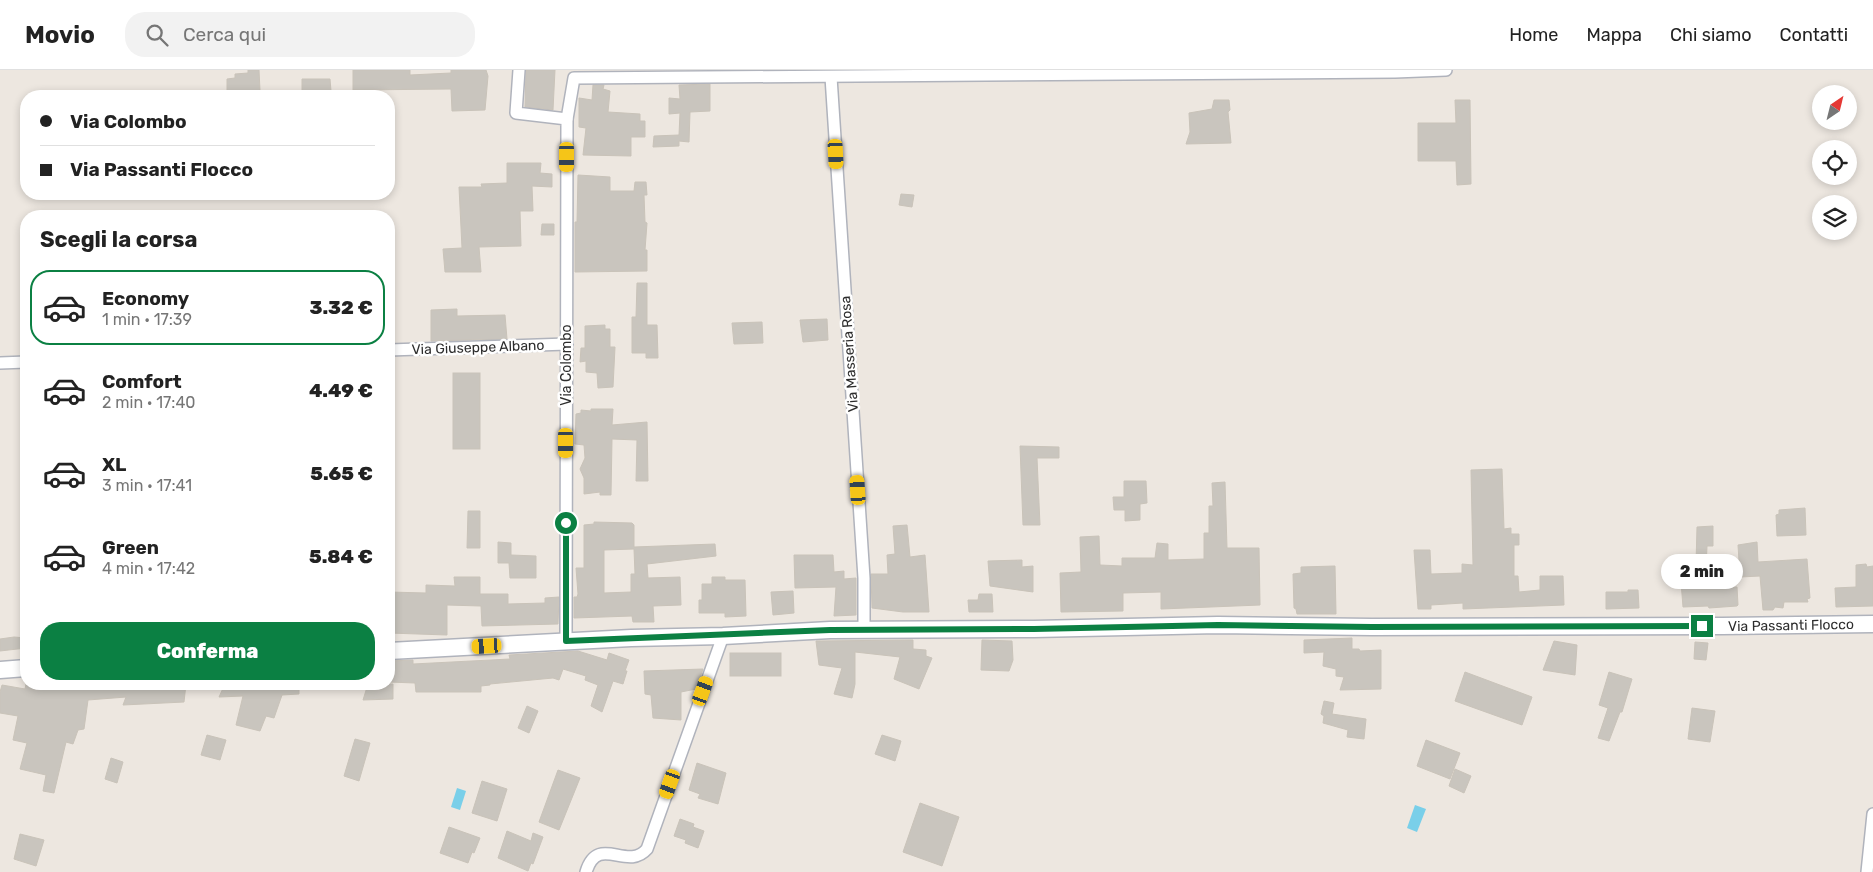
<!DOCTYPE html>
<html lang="it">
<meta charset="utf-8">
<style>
body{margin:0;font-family:Rubik,sans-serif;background:#f2f2f2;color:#222;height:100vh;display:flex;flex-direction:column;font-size:19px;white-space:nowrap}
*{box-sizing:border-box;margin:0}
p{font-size:16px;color:#767676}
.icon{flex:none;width:28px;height:28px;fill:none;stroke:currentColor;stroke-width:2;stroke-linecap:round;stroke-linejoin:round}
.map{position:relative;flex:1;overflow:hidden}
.side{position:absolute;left:20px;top:140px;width:375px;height:480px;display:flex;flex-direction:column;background:#fff;border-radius:20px;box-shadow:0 2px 8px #0003}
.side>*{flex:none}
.top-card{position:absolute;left:20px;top:20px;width:375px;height:110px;border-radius:20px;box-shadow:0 2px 8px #0003;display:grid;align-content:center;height:110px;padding:0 20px;background:#fff}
.needle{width:32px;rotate:35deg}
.controls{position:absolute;left:1812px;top:15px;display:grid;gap:10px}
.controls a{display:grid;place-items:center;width:45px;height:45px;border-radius:50%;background:#fff;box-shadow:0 2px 8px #0003;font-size:25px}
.end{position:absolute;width:22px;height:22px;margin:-11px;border:6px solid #0b8043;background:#fff;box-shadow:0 0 0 2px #fff}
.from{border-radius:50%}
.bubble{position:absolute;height:35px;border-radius:18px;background:#fff;box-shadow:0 2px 8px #0003;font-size:16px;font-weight:800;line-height:35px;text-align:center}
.car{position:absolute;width:15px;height:30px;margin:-15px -8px;border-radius:6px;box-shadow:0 0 4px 1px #0007;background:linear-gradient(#f5c518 24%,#345 0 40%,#f5c518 0 76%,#345 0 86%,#f5c518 0)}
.top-card b{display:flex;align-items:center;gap:18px;height:48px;font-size:19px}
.top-card b+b{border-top:1px solid #e0e0e0}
.top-card i{width:12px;height:12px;background:#222}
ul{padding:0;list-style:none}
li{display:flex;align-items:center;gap:15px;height:75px;margin:0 10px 8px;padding:0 10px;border:2px solid transparent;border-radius:20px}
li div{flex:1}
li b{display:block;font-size:19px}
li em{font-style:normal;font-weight:800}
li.current{border-color:#0b8043}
li>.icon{width:45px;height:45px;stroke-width:1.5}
h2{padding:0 20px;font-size:22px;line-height:60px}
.primary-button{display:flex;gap:10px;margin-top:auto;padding:10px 20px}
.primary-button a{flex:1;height:58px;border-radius:20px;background:#0b8043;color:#fff;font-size:20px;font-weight:800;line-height:58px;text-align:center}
header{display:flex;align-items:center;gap:30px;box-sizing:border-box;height:70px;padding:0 25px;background:#fff;border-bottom:1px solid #e0e0e0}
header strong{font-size:24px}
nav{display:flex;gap:28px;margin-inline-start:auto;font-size:18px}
.search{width:350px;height:45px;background:#f2f2f2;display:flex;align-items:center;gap:12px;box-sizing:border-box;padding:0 18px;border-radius:20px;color:#767676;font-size:19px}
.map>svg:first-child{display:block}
</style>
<header>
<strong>Movio</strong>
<div class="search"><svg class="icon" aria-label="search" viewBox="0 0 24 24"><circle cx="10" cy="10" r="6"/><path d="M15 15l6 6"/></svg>Cerca qui</div>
<nav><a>Home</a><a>Mappa</a><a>Chi siamo</a><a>Contatti</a></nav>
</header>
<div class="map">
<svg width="1873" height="802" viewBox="0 0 1873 802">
<rect width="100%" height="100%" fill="#ede7e0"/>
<!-- water -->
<g fill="#79cfe9">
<polygon points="457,718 466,721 460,740 451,737"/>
<polygon points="1415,735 1426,739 1417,762 1407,758"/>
</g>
<!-- building -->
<g fill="#c9c5be" stroke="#c9c3b9" fill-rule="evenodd">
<polygon points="248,0 259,0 260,21 227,22 227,9 235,8 235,4 248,3"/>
<polygon points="353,0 410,0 410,5 451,3 451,0 486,0 488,6 485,40 452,41 451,19 353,20"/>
<polygon points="526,0 555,0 553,40 525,37"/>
<polygon points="302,9 330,9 331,21 302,21"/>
<polygon points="710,14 710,41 690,42 689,72 679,71 679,76 653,77 654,66 679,65 680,43 669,44 669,28 680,29 679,15"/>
<polygon points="593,15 604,15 603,19 610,21 608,42 640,44 640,51 645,51 645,67 631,67 631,86 583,85 586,58 579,57 579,28 592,30"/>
<polygon points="1214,30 1229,30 1230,40 1228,42 1231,73 1186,74 1190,62 1189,43 1212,39"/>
<polygon points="1455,30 1470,30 1471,114 1457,115 1456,91 1418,91 1418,53 1456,53"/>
<polygon points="507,93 541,93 540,103 552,104 552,117 532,116 533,141 520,141 521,176 479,177 481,202 445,202 443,179 462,178 459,117 482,117 481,114 507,113"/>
<polygon points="578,105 610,107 610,121 634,121 635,112 646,112 647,125 644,125 645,152 647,153 645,180 647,180 647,201 575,202 575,152 577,152"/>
<polygon points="901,124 914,125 912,137 899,135"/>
<polygon points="542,154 554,154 554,165 541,165"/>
<polygon points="637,213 647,213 647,255 657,255 658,288 646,288 646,283 632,283 632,247 636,247"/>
<polygon points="457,239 457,246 505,245 507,269 431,271 431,240"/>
<polygon points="827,249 828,270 803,272 800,250"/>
<polygon points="762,252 763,273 734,274 732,253"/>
<polygon points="605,255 605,259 610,259 610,277 615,277 613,317 598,318 597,303 586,302 586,291 580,292 581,278 585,278 585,256"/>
<rect x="453" y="303" width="27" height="76"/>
<polygon points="591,339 613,339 612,355 647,352 648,411 636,411 637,370 612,369 611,425 600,425 600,422 584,424 584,408 580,399 585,388 584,375 575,374 576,344 581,343 581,340 591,341"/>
<polygon points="1020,376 1059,377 1059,388 1037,388 1040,455 1023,455"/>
<polygon points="1502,399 1504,459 1511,458 1511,464 1519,464 1519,475 1514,475 1514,506 1518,506 1519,522 1540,520 1540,506 1563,506 1564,535 1463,539 1463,533 1431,535 1431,539 1418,539 1414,480 1430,480 1431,504 1462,503 1462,494 1473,495 1471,400"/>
<polygon points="1124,411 1146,411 1147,433 1140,434 1140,450 1125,451 1125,440 1114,440 1113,427 1124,427"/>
<polygon points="1225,412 1227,478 1259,478 1260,535 1161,539 1161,522 1123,523 1123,541 1061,542 1060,503 1081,502 1080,467 1099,466 1100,495 1122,496 1122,488 1155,488 1157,473 1168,474 1168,490 1204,489 1204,463 1209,463 1209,436 1213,436 1212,413"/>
<polygon points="1805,438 1806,465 1777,466 1776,445 1779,444 1779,440"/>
<polygon points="468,441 480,441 480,478 467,478"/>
<path d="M594 452 632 453 634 455V477L715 474 716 486 647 494 648 508 680 507 681 535 653 536 654 552H633L632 546 574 548V527H577L578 524 576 498H584V455L594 454ZM634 479 635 504H631V522L604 523V480Z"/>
<polygon points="907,455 910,487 925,485 929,542 903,542 872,538 871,504 888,504 887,485 895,484 893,456"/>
<polygon points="1713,456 1713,476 1707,476 1706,499 1715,499 1717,518 1737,517 1738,535 1737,536 1709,538 1708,536 1683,537 1680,499 1692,499 1692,494 1696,494 1697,457"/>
<polygon points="498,472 511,473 511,485 536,486 536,508 510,508 509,493 498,493"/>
<polygon points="1757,472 1758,492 1807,489 1810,528 1807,529 1808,532 1784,532 1783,538 1775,537 1773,540 1763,540 1760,506 1740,507 1738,475"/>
<polygon points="794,485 833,485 834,502 844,501 844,509 856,508 856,545 834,546 836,517 795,518"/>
<polygon points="1022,490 1022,497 1033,496 1033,522 990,516 988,491"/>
<polygon points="1866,494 1867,497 1873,496 1873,536 1836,537 1835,518 1856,517 1856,495"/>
<polygon points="1335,496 1336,544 1297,544 1296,539 1294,538 1293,504 1301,503 1301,497"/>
<polygon points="454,507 480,507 480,524 508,524 508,534 545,533 545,528 559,527 558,554 482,556 481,536 447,535 447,565 389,563 389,522 426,523 426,515 455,516"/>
<polygon points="712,507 725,507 725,510 745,510 746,546 725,547 725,543 699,543 699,530 702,530 702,514 712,514"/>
<polygon points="1628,520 1638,520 1639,538 1606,539 1606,522 1628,522"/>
<polygon points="793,521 794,543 773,545 771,522"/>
<polygon points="979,524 992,524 993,542 969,542 968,530 978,530"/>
<polygon points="14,567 26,568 26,578 0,581 0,569"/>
<polygon points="1352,568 1352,579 1359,579 1360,581 1381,580 1381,619 1340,620 1344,607 1336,606 1336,599 1323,596 1324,582 1304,583 1304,570"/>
<polygon points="913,570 913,579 926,580 926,586 932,588 919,619 894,609 900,587 855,582 855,614 852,628 834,624 842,598 819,595 816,571"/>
<polygon points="982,570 1012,571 1013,590 1009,601 981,600"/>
<polygon points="1554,571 1577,575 1575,605 1543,600"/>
<polygon points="1695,572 1708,573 1706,590 1694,589"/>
<polygon points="578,581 607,590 609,583 629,590 625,601 627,601 623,614 613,611 602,642 591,636 598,615 585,610 586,606 563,599 559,610 553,608 490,614 490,615 481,616 481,622 416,622 415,613 389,612 389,591 413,590 413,594 510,589 509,585"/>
<rect x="730" y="583" width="51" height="23"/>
<polygon points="703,599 696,619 681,622 681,650 653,648 651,625 645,624 644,601"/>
<polygon points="1465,602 1532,627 1522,655 1455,631"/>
<polygon points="1609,602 1632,609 1622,642 1620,642 1609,671 1598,668 1608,638 1599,635"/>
<polygon points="26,614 186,614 184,632 123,635 126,627 88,630 84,659 78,660 73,674 66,672 54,723 43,721 46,705 20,699 27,673 13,670 18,646 0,643 0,622 2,615 25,619"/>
<polygon points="225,614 299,614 299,624 282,625 274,648 266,646 260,661 236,655 243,626 219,627"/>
<polygon points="368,614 393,614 393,629 363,630"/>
<polygon points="1324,631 1334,633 1332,644 1366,649 1364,669 1347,667 1348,660 1323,653 1324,646 1321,644"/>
<polygon points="527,636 538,641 529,663 518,658"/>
<polygon points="1692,638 1715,641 1710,672 1688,669"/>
<polygon points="207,665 226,670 220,690 201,685"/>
<polygon points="882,665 901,671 895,691 875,684"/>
<polygon points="355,669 370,673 359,711 344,706"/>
<polygon points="1426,670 1460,683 1450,709 1417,696"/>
<polygon points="111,688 123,692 117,713 105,709"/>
<polygon points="697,693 726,703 718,734 698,728 700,724 689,720"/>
<polygon points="1455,699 1471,706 1464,723 1449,716"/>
<polygon points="558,700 580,708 559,760 539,752"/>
<polygon points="482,711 507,719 497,751 472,743"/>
<polygon points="920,733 959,747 942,796 903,782"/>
<polygon points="680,749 694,754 693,757 704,761 698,778 685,773 686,770 674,766"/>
<polygon points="449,757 480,768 474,783 472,782 468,793 440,783"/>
<polygon points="507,761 531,771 533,763 543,767 533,794 531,793 528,801 498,788"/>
<polygon points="20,764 44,770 36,796 14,789"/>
</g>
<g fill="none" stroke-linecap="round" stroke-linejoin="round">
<!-- minor casing -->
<g stroke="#b0b3bc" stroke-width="14">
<g id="minor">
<polyline points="519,0 516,43 567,49 566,571"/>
<polyline points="831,7 864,508 864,561"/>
<polyline points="567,49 574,8 1395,2 1446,0"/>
<polyline points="389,280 567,274"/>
<polyline points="0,293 26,292"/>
<path d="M586 802C598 763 627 802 647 779L723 566"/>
<polyline points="1867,802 1873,744"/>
</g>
</g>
<!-- secondary casing -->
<g stroke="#b0b3bc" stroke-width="19">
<g id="secondary">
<polyline points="389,581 631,568 723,566 830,560 1034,559 1218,555 1372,557 1722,556 1873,554"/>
<polyline points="0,600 26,598"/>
</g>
</g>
<!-- minor -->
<use href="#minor" stroke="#fff" stroke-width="11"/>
<!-- secondary -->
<use href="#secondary" stroke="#fff" stroke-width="16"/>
</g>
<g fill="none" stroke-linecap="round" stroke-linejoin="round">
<!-- route -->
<polyline stroke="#0b8043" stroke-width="6" points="566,453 566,571 830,560 1034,559 1218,555 1372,557 1702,556"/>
</g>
<g text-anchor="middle" stroke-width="5" stroke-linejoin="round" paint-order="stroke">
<!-- street labels -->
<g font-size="14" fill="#2d2d2d" stroke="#fff">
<text transform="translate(478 277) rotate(-2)" y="5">Via Giuseppe Albano</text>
<text transform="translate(849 284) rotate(-94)" y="5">Via Masseria Rosa</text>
<text transform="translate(566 295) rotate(-90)" y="5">Via Colombo</text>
<text transform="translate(1791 555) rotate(-1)" y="5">Via Passanti Flocco</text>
</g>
</g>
</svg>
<div class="controls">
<a><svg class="needle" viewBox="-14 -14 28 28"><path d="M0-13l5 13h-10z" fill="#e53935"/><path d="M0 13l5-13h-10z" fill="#767676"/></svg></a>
<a><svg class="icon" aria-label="locate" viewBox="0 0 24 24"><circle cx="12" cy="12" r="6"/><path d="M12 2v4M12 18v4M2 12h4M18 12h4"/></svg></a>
<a><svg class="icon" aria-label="layers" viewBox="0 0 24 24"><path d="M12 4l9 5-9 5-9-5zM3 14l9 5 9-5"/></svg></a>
</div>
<i class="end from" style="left:566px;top:453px"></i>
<i class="end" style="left:1702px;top:556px"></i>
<div class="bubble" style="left:1661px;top:484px;width:82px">2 min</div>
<i class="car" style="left:836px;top:84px;rotate:177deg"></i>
<i class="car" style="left:567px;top:87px;rotate:180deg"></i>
<i class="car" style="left:566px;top:373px;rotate:180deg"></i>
<i class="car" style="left:858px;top:420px;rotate:356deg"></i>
<i class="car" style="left:487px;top:576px;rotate:267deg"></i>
<i class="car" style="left:703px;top:621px;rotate:20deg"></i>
<i class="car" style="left:670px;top:714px;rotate:200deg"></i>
<div class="top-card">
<b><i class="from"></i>Via Colombo</b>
<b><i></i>Via Passanti Flocco</b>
</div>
<section class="side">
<h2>Scegli la corsa</h2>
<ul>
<li class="current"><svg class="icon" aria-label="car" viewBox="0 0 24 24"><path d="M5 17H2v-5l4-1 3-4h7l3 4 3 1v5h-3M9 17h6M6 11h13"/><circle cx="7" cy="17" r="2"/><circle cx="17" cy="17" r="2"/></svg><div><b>Economy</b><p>1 min · 17:39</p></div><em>3.32 €</em></li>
<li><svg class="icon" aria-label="car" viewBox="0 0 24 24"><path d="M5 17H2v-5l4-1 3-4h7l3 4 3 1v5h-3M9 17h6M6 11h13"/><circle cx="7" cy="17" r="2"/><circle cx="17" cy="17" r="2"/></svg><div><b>Comfort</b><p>2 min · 17:40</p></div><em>4.49 €</em></li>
<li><svg class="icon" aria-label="car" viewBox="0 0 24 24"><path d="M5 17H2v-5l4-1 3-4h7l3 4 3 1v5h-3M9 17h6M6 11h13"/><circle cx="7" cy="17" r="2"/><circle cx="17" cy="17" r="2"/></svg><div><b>XL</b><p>3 min · 17:41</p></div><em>5.65 €</em></li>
<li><svg class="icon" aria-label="car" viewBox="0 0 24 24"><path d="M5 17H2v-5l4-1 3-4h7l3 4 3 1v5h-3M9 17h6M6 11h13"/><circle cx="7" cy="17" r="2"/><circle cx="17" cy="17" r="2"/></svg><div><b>Green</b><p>4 min · 17:42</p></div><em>5.84 €</em></li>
</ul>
<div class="primary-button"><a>Conferma</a></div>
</section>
</div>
